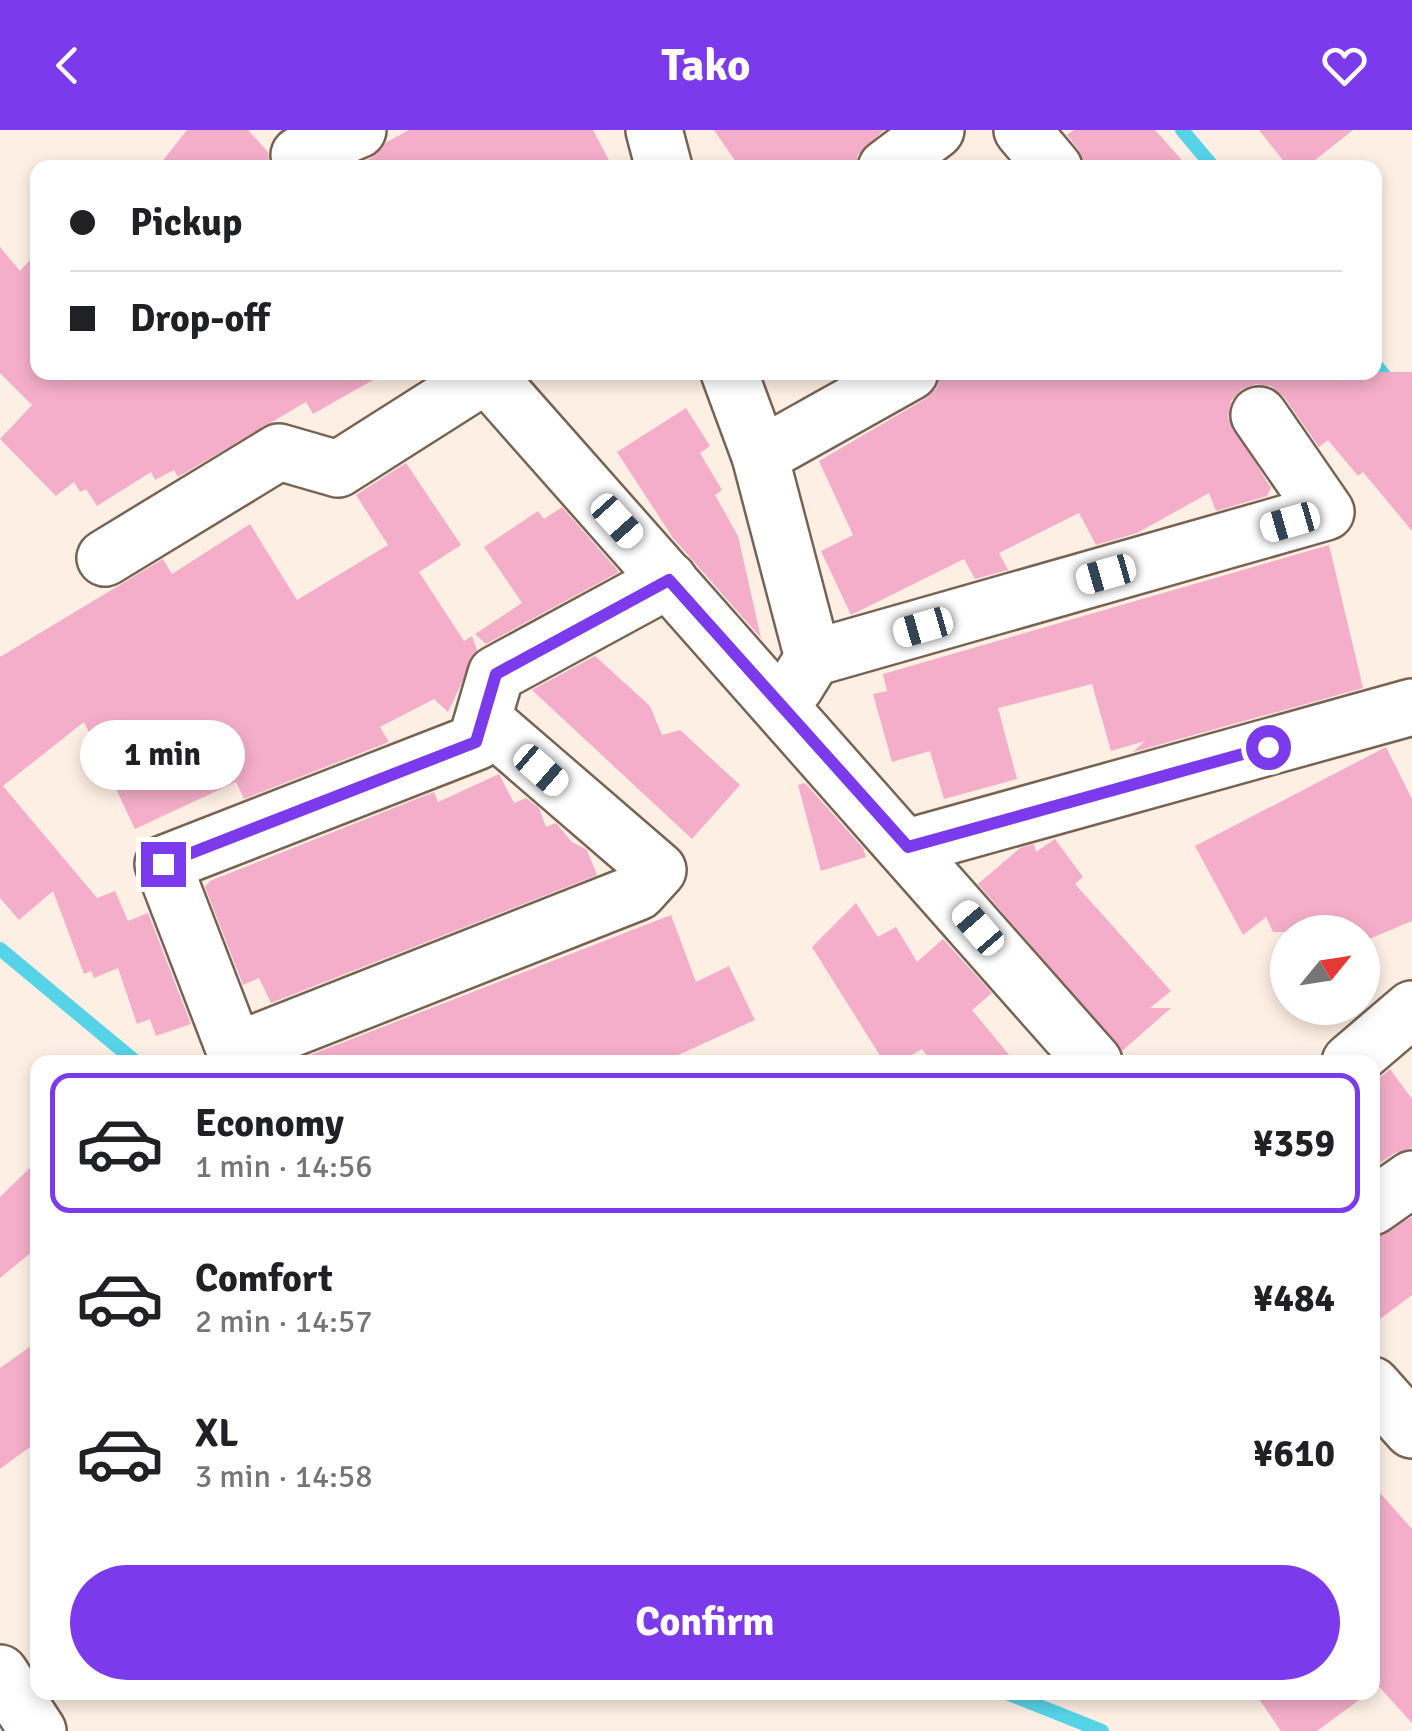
<!DOCTYPE html>
<meta charset="utf-8">
<style>
body{margin:0;font-family:Signika,sans-serif;background:#f2f2f2;color:#202124;height:100vh;display:flex;flex-direction:column;font-size:38px;white-space:nowrap}
*{box-sizing:border-box;margin:0}
p{font-size:32px;color:#757577}
.icon{flex:none;width:55px;height:55px;fill:none;stroke:currentColor;stroke-width:2;stroke-linecap:round;stroke-linejoin:round}
.map{position:relative;flex:1;overflow:hidden}
.drawer{position:absolute;left:30px;top:925px;width:1350px;height:645px;display:flex;flex-direction:column;background:#fff;border-radius:20px;box-shadow:0 5px 15px #0003}
.drawer>*{flex:none}
.banner{position:absolute;left:30px;top:30px;width:1352px;height:220px;border-radius:20px;box-shadow:0 5px 15px #0003;display:grid;align-content:center;height:220px;padding:0 40px;background:#fff}
.needle{width:65px;rotate:60deg}
.tools{position:absolute;left:1270px;top:785px;display:grid;gap:20px}
.tools a{display:grid;place-items:center;width:110px;height:110px;border-radius:50%;background:#fff;box-shadow:0 5px 15px #0003;font-size:50px}
.end{position:absolute;width:45px;height:45px;margin:-22px;border:12px solid #7c3aed;background:#fff;box-shadow:0 0 0 5px #fff}
.from{border-radius:50%}
.bubble{position:absolute;height:70px;border-radius:35px;background:#fff;box-shadow:0 5px 15px #0003;font-size:32px;font-weight:700;line-height:70px;text-align:center}
.car{position:absolute;width:30px;height:60px;margin:-30px -15px;border-radius:12px;box-shadow:0 0 8px 2px #0007;background:linear-gradient(#fff 24%,#345 0 40%,#fff 0 76%,#345 0 86%,#fff 0)}
.banner b{display:flex;align-items:center;gap:35px;height:95px;font-size:38px}
.banner b+b{border-top:2px solid #e0e0e0}
.banner i{width:25px;height:25px;background:#202124}
ul{padding:18px 0 0;list-style:none}
li{display:flex;align-items:center;gap:30px;height:140px;margin:0 20px 15px;padding:0 20px;border:5px solid transparent;border-radius:20px}
li div{flex:1}
li b{display:block;font-size:38px}
li em{font-style:normal;font-weight:700}
li.on{border-color:#7c3aed}
li>.icon{width:90px;height:90px;stroke-width:1.5}
.cta{display:flex;gap:20px;margin-top:auto;padding:20px 40px}
.cta a{flex:1;height:115px;border-radius:60px;background:#7c3aed;color:#fff;font-size:40px;font-weight:700;line-height:115px;text-align:center}
header{display:flex;justify-content:space-between;align-items:center;height:130px;padding:0 40px;background:#7c3aed;color:#fff;font-size:45px;font-weight:700}
.map>svg:first-child{display:block}
</style>
<header><svg class="icon" aria-label="back" viewBox="0 0 24 24"><path d="M15 5l-7 7 7 7"/></svg>Tako<svg class="icon" aria-label="heart" viewBox="0 0 24 24"><path d="M12 20l-8-8c-3-5 5-10 8-4 3-6 11-1 8 4z"/></svg></header>
<div class="map">
<svg width="1412" height="1601" viewBox="0 0 1412 1601">
<rect width="100%" height="100%" fill="#feefe4"/>
<g fill="none" stroke-linecap="round" stroke-linejoin="round">
<!-- stream -->
<g stroke="#57d3e8" stroke-width="14">
<polyline points="1182,0 1214,38"/>
<polyline points="1375,234 1412,280"/>
<polyline points="0,819 136,932"/>
<polyline points="1004,1562 1102,1601"/>
</g>
</g>
<!-- building -->
<g fill="#f5aec9">
<polygon points="187,0 248,0 268,22 270,38 157,38"/>
<polygon points="409,0 593,0 613,38 350,38 371,28 385,13"/>
<polygon points="714,0 884,0 858,25 855,38 740,38"/>
<polygon points="1074,0 1155,0 1189,38 1084,38 1078,19 1067,5"/>
<polygon points="1259,0 1353,0 1305,38 1289,38"/>
<polygon points="0,117 20,141 38,121 38,242 387,242 313,284 306,272 178,347 174,340 155,350 151,342 97,376 86,359 80,362 74,352 56,366 0,309 32,275 0,243"/>
<polygon points="941,242 1412,242 1412,401 1363,342 1358,346 1328,310 1319,317 1284,267 1271,256 1256,254 1242,259 1231,271 1228,288 1271,358 1267,366 1216,381 1209,363 1137,403 1096,415 1079,383 999,423 1008,440 975,449 964,429 851,485 821,421 853,405 819,331 925,269 937,257"/>
<polygon points="686,278 710,316 700,323 722,360 715,365 738,406 761,508 673,408 617,322"/>
<polygon points="406,333 461,415 419,442 464,511 472,506 477,520 448,582 434,569 380,597 389,612 244,669 236,652 135,699 84,592 3,656 97,768 115,761 128,791 148,783 191,894 156,906 150,889 137,894 118,838 94,848 91,841 84,844 53,761 19,790 0,768 0,527 163,429 172,444 250,394 297,470 388,415 356,365"/>
<polygon points="562,377 619,442 486,514 475,504 522,473 484,417 538,381 544,389"/>
<polygon points="1329,415 1363,558 1133,622 1145,611 1111,621 1092,554 998,578 1017,649 944,669 930,621 892,632 873,564 887,561 883,544"/>
<polygon points="595,526 650,576 662,605 680,600 740,655 692,709 532,560"/>
<polygon points="1386,617 1412,669 1412,791 1362,812 1362,802 1273,802 1266,787 1243,805 1195,716"/>
<polygon points="499,644 514,673 526,668 539,678 546,697 556,693 572,712 587,720 597,745 271,873 259,848 243,855 205,757 210,751 434,662 438,672"/>
<polygon points="805,653 863,718 866,727 821,741 798,655"/>
<polygon points="1055,709 1083,747 1075,754 1171,861 1150,878 1171,878 1122,921 978,754 1020,718 1034,714 1036,722"/>
<polygon points="856,773 878,807 896,797 917,832 943,809 992,863 972,880 1015,932 932,932 922,919 900,932 884,932 812,817"/>
<polygon points="671,785 696,852 729,836 755,890 663,932 295,931"/>
<polygon points="1390,939 1412,969 1412,1018 1395,1023 1372,1038 1372,954"/>
<polygon points="38,1030 38,1117 0,1148 0,1067"/>
<polygon points="1412,1087 1412,1165 1372,1195 1372,1108"/>
<polygon points="38,1211 38,1311 0,1339 0,1238"/>
<polygon points="1372,1354 1412,1399 1412,1593 1372,1549"/>
<polygon points="1254,1562 1370,1562 1317,1601 1281,1601"/>
</g>
<g fill="none" stroke-linecap="round" stroke-linejoin="round">
<!-- minor casing -->
<g stroke="#786353" stroke-width="60">
<g id="minor">
<polyline points="654,0 664,38"/>
<polyline points="1022,0 1054,38"/>
<polyline points="299,25 358,0"/>
<polyline points="886,38 936,0"/>
<polyline points="484,242 1094,932"/>
<polyline points="729,242 760,326 813,528 795,557"/>
<polyline points="760,326 910,242"/>
<polyline points="105,428 279,322 338,339 486,245"/>
<polyline points="813,528 1326,382 1259,285"/>
<polyline points="483,589 658,740 638,762 235,921 163,734 476,612 496,544 669,450"/>
<polyline points="908,717 1412,577"/>
<polyline points="1350,932 1412,879"/>
<polyline points="1372,1077 1412,1049"/>
<polyline points="1372,1255 1412,1300"/>
<polyline points="0,1543 38,1601"/>
</g>
</g>
<!-- minor -->
<use href="#minor" stroke="#fff" stroke-width="55"/>
</g>
<g fill="none" stroke-linecap="round" stroke-linejoin="round">
<!-- route -->
<polyline stroke="#7c3aed" stroke-width="12" points="163,734 476,612 496,544 669,450 908,717 1268,617"/>
</g>
</svg>
<div class="tools">
<a><svg class="needle" viewBox="-14 -14 28 28"><path d="M0-13l5 13h-10z" fill="#e53935"/><path d="M0 13l5-13h-10z" fill="#757577"/></svg></a>
</div>
<i class="end from" style="left:1268px;top:617px"></i>
<i class="end" style="left:163px;top:734px"></i>
<div class="bubble" style="left:80px;top:590px;width:165px">1 min</div>
<i class="car" style="left:617px;top:391px;rotate:138deg"></i>
<i class="car" style="left:1290px;top:392px;rotate:254deg"></i>
<i class="car" style="left:1106px;top:444px;rotate:254deg"></i>
<i class="car" style="left:923px;top:497px;rotate:254deg"></i>
<i class="car" style="left:541px;top:640px;rotate:131deg"></i>
<i class="car" style="left:978px;top:798px;rotate:319deg"></i>
<div class="banner">
<b><i class="from"></i>Pickup</b>
<b><i></i>Drop-off</b>
</div>
<section class="drawer">
<ul>
<li class="on"><svg class="icon" aria-label="car" viewBox="0 0 24 24"><path d="M5 17H2v-5l4-1 3-4h7l3 4 3 1v5h-3M9 17h6M6 11h13"/><circle cx="7" cy="17" r="2"/><circle cx="17" cy="17" r="2"/></svg><div><b>Economy</b><p>1 min · 14:56</p></div><em>¥359</em></li>
<li><svg class="icon" aria-label="car" viewBox="0 0 24 24"><path d="M5 17H2v-5l4-1 3-4h7l3 4 3 1v5h-3M9 17h6M6 11h13"/><circle cx="7" cy="17" r="2"/><circle cx="17" cy="17" r="2"/></svg><div><b>Comfort</b><p>2 min · 14:57</p></div><em>¥484</em></li>
<li><svg class="icon" aria-label="car" viewBox="0 0 24 24"><path d="M5 17H2v-5l4-1 3-4h7l3 4 3 1v5h-3M9 17h6M6 11h13"/><circle cx="7" cy="17" r="2"/><circle cx="17" cy="17" r="2"/></svg><div><b>XL</b><p>3 min · 14:58</p></div><em>¥610</em></li>
</ul>
<div class="cta"><a>Confirm</a></div>
</section>
</div>
